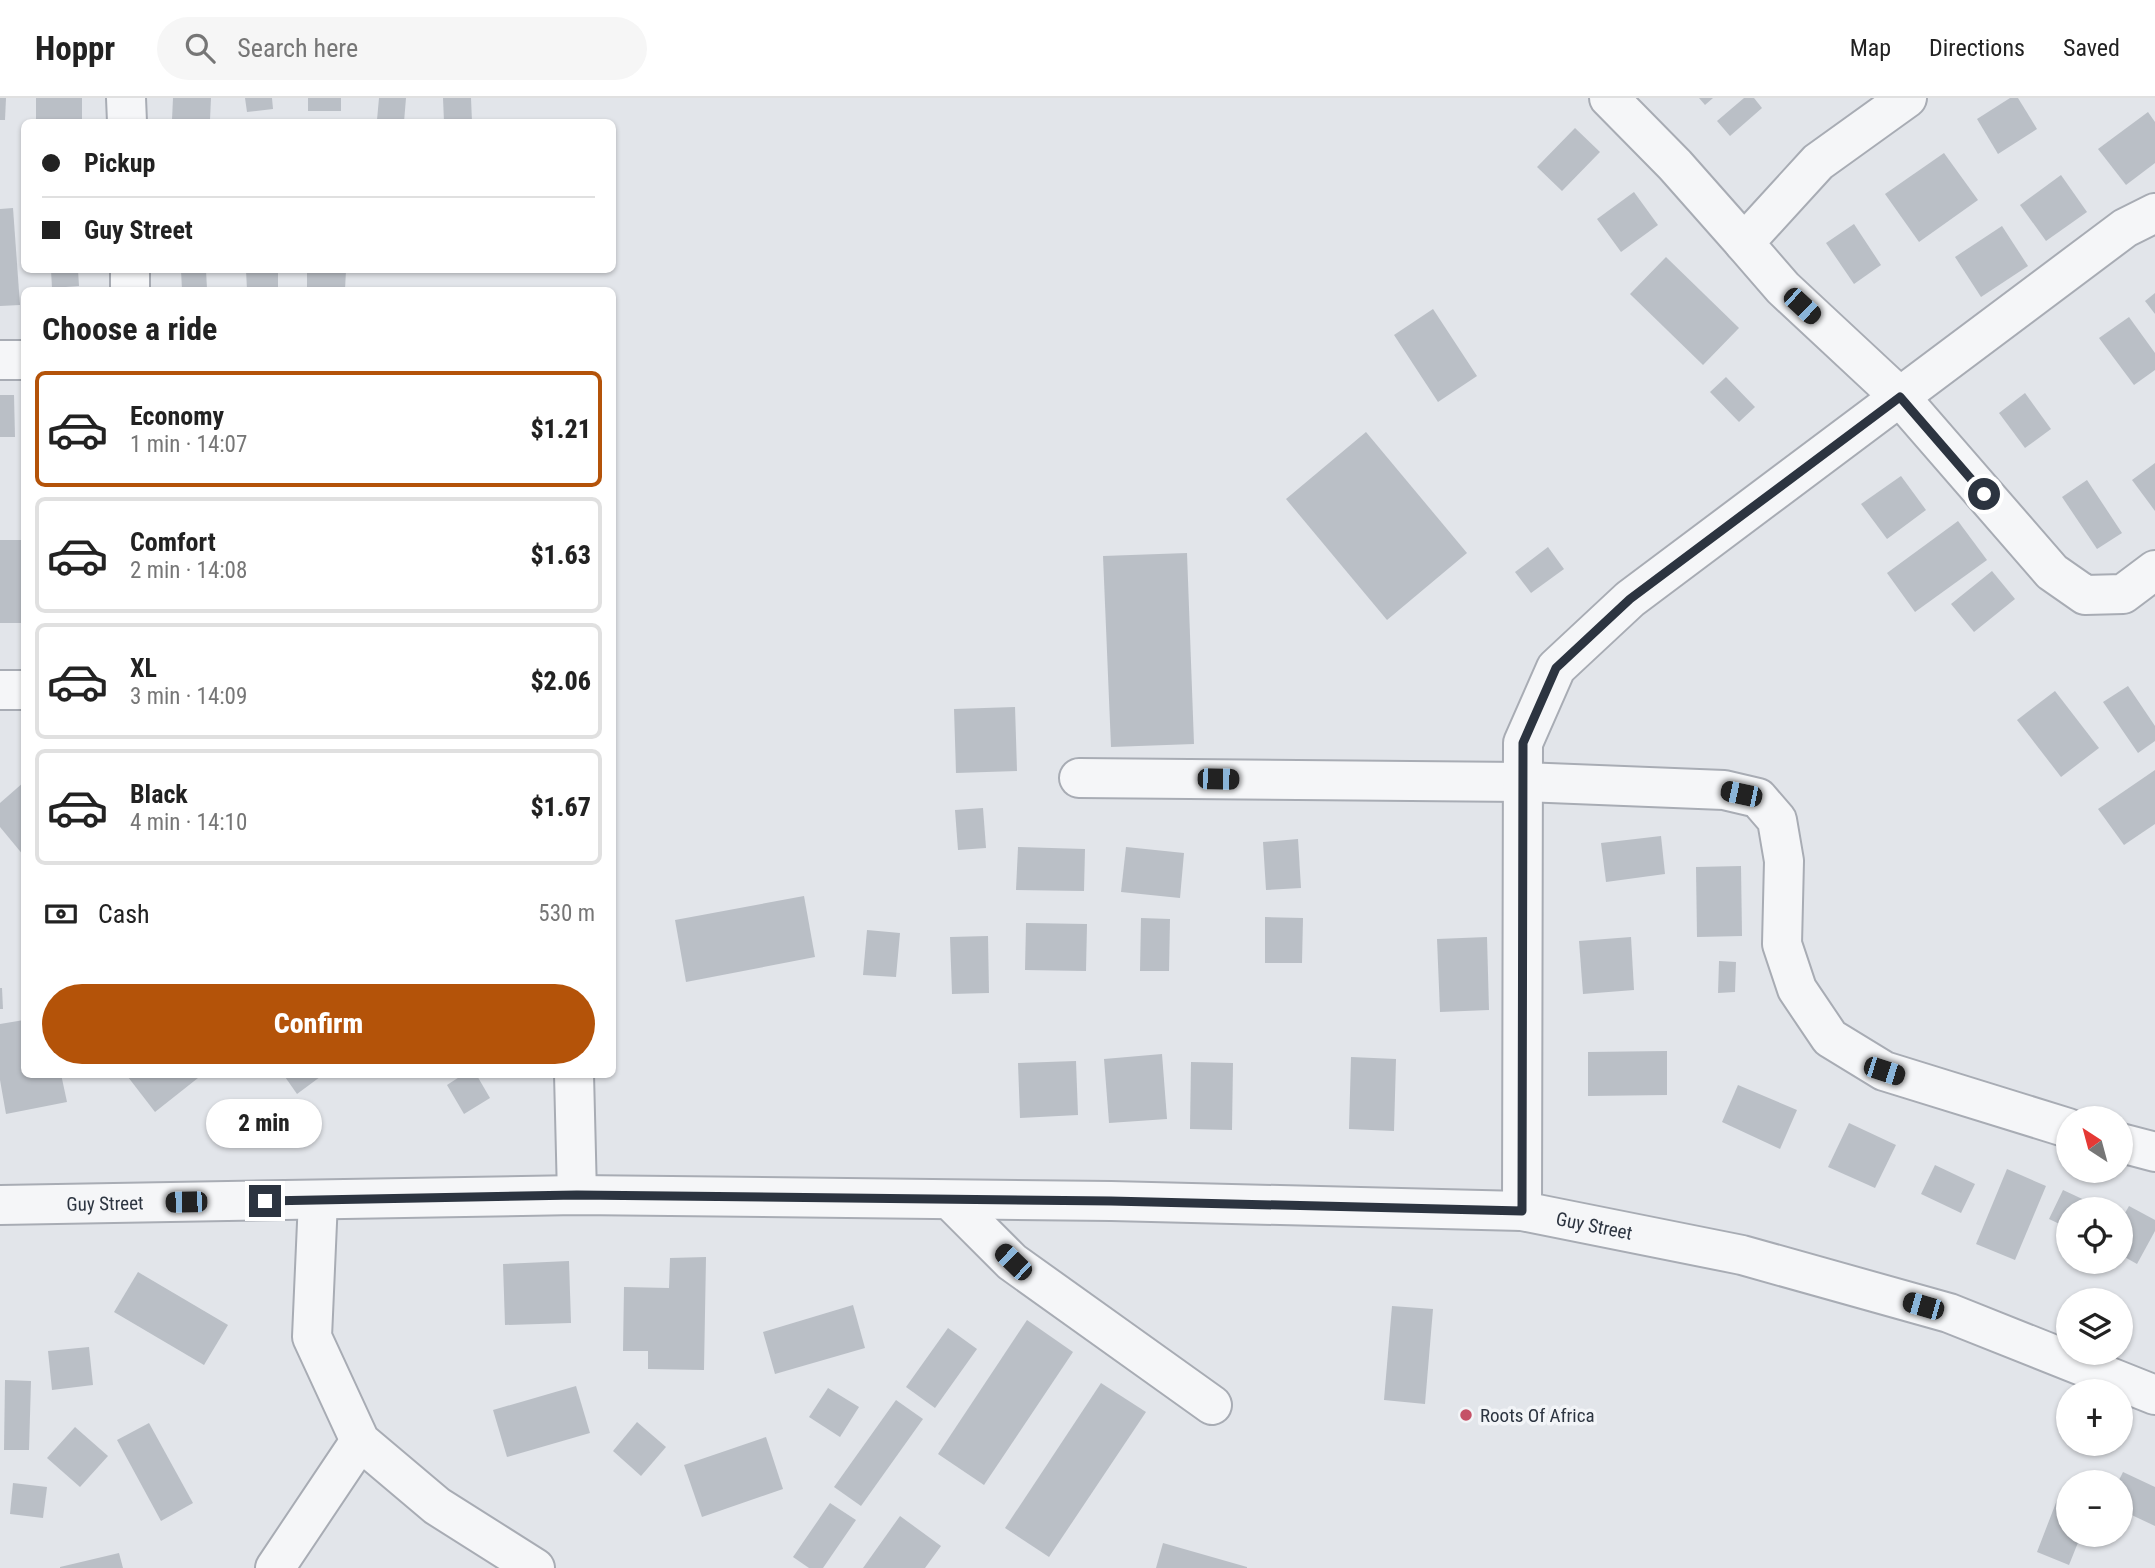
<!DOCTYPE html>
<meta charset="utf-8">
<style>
body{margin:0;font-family:"Roboto Condensed",sans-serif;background:#f6f6f6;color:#222;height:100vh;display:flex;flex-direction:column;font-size:26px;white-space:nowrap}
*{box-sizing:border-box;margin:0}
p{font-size:23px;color:#767676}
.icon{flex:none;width:38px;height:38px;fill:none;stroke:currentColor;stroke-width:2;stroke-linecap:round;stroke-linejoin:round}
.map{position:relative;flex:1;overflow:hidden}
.side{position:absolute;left:21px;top:189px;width:595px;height:791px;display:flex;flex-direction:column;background:#fff;border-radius:10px;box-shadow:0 2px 5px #0004}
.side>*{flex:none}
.guide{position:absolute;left:21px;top:21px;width:595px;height:154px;border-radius:10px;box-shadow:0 2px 5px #0004;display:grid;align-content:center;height:154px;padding:0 21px;background:#fff}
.needle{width:46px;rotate:324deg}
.buttons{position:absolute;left:2056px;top:1008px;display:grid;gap:14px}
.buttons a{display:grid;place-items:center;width:77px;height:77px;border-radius:50%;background:#fff;box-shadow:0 2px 5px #0004;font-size:35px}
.end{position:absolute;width:32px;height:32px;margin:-16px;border:9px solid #2c3440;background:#fff;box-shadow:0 0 0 4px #fff}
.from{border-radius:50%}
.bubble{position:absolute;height:49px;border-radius:24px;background:#fff;box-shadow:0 2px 5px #0004;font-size:23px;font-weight:800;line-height:49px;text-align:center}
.car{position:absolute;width:21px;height:42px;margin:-21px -10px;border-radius:9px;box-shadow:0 0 5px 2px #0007;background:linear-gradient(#222 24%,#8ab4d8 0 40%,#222 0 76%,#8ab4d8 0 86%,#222 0)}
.guide b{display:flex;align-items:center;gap:24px;height:66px;font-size:26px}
.guide b+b{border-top:2px solid #e0e0e0}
.guide i{width:18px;height:18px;background:#222}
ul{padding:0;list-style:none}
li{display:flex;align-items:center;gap:21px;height:116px;margin:0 14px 10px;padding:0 7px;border:4px solid #e0e0e0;border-radius:10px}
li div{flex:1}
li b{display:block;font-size:26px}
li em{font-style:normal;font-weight:800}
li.current{border-color:#b45309}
li>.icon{width:63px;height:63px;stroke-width:1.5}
h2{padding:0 21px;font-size:32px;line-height:84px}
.pay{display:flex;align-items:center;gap:18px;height:77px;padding:0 21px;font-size:26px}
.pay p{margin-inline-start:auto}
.action{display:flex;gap:14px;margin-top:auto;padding:14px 21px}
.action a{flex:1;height:80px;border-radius:42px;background:#b45309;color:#fff;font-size:28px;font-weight:800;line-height:80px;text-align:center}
header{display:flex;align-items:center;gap:42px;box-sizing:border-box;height:98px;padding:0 35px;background:#fff;border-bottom:2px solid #e0e0e0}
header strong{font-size:33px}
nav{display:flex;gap:38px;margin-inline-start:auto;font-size:24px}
.search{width:490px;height:63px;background:#f6f6f6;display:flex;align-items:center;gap:18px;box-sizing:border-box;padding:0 24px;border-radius:38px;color:#767676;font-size:26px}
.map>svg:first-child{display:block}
</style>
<header>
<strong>Hoppr</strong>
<div class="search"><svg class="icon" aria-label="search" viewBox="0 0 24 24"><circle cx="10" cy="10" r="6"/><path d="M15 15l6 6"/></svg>Search here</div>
<nav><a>Map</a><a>Directions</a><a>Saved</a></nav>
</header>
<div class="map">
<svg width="2155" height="1470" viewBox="0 0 2155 1470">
<rect width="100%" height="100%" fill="#e2e5ea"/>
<!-- building -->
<g fill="#babfc6">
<polygon points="0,0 6,0 5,22 0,22"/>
<rect x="36" y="0" width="46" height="24"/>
<polygon points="173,0 211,0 210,22 172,22"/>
<polygon points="245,0 272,0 273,11 247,14"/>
<rect x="308" y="0" width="33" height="13"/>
<polygon points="379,0 406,0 404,24 377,22"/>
<polygon points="443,0 471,0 472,24 444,24"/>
<polygon points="1699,0 1713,0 1705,7"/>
<polygon points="1744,0 1754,0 1762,10 1730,38 1717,23"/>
<polygon points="2010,0 2018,0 2037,31 1998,56 1977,21"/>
<polygon points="2148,14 2155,24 2155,65 2126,87 2098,51"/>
<polygon points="1575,30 1600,54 1562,93 1537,69"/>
<polygon points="1944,55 1978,102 1919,144 1885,96"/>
<polygon points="2061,77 2087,114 2046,143 2020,107"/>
<polygon points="1634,94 1658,127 1621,154 1597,121"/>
<polygon points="13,110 20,207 0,208 0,111"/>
<polygon points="1854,126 1881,167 1854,186 1826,145"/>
<polygon points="2002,128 2028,168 1981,199 1955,159"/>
<polygon points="1666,159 1739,230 1703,267 1630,196"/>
<polygon points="51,172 78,172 79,188 52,190"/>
<polygon points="181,172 206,172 207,191 182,192"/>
<polygon points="246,172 278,172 278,192 247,192"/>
<polygon points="307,172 346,172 345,192 307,192"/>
<polygon points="2155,195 2155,216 2145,203"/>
<polygon points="1433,211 1477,278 1438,304 1394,237"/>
<polygon points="2129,219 2155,255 2155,272 2134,287 2099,240"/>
<polygon points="1726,279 1755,309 1739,324 1710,294"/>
<polygon points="2025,295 2051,331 2025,350 1999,315"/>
<polygon points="0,297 14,297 15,339 0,339"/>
<polygon points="1366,334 1467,455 1387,522 1286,401"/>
<polygon points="2155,365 2155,413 2132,382"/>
<polygon points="1901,378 1926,412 1887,441 1861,406"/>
<polygon points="2087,382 2122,435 2097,451 2062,399"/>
<polygon points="1958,423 1987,462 1915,514 1887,475"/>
<rect x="0" y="442" width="24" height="83"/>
<polygon points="1548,449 1564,471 1531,495 1515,474"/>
<polygon points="1187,455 1194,646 1111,649 1103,458"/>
<polygon points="1992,473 2015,501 1974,534 1951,506"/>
<polygon points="2128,588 2155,628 2155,643 2138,655 2103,604"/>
<polygon points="2055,593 2099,650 2061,679 2017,622"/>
<polygon points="1015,609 1017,673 956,675 954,611"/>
<polygon points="2155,672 2155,726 2124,747 2098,711"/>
<polygon points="24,684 24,758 0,729 0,705"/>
<polygon points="983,710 986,750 958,752 955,712"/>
<polygon points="1661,738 1665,776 1606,784 1601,745"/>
<polygon points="1298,741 1301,790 1266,792 1263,744"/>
<polygon points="1018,749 1085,751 1084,793 1016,792"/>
<polygon points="1126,749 1184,755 1180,800 1121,794"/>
<polygon points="1741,768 1742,838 1697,839 1696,769"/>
<polygon points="804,798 815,859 686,884 675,822"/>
<polygon points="1265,819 1303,820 1302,865 1265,865"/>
<polygon points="1141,820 1170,821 1169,873 1140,873"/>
<polygon points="1026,825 1087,826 1086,873 1025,872"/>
<polygon points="867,832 900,835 896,879 863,877"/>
<polygon points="988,838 989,895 952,896 950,839"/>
<polygon points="1487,839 1489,912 1440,914 1437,841"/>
<polygon points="1631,839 1634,892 1583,896 1579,843"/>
<polygon points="1719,863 1736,864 1735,894 1718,895"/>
<polygon points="0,890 2,890 3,911 0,911"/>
<polygon points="24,922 24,976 61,976 67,1004 6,1016 0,982 0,926"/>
<polygon points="1667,953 1667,997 1588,998 1588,954"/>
<polygon points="1162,956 1167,1021 1109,1025 1104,961"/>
<polygon points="1351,959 1396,961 1394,1033 1349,1031"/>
<polygon points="1076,963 1078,1017 1020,1020 1018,965"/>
<polygon points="1191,964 1233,965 1232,1032 1190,1031"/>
<polygon points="131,976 203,976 155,1014 128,979"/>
<polygon points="283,976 324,976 297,996"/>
<polygon points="464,976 476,976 490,1000 464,1016 447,987"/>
<polygon points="1738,987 1797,1012 1780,1051 1722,1024"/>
<polygon points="1849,1025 1896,1047 1875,1090 1828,1069"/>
<polygon points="1935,1067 1975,1086 1961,1115 1921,1096"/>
<polygon points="2007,1071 2046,1088 2015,1162 1976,1146"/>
<polygon points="2063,1092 2091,1105 2088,1111 2068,1111 2068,1130 2049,1121"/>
<polygon points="2129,1108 2155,1122 2155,1133 2137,1166 2121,1157 2121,1122"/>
<polygon points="706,1159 704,1272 648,1271 648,1253 623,1253 624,1189 669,1190 670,1160"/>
<polygon points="569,1163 571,1225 505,1227 503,1166"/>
<polygon points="138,1174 228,1227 204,1267 114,1214"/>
<polygon points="853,1207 865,1250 775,1276 763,1234"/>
<polygon points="1392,1208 1433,1211 1425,1306 1384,1302"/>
<polygon points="1027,1222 1073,1254 984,1387 938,1356"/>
<polygon points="948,1230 977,1251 935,1310 906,1289"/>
<polygon points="89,1249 93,1287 52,1292 48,1253"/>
<polygon points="5,1282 31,1283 29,1352 4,1352"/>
<polygon points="1101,1285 1146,1314 1049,1459 1005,1430"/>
<polygon points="576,1288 590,1335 507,1359 493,1312"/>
<polygon points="828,1290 859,1309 840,1339 809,1319"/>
<polygon points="896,1302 923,1321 861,1408 834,1389"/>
<polygon points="637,1324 666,1349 641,1378 613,1353"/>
<polygon points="149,1325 193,1405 161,1423 117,1342"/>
<polygon points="75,1329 108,1358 80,1389 47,1360"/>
<polygon points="766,1339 783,1391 702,1419 684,1367"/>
<polygon points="2123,1374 2155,1389 2155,1428 2121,1412 2121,1384 2118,1384"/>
<polygon points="13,1385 47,1389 43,1420 10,1416"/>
<polygon points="2057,1402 2068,1407 2068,1437 2081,1437 2069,1467 2037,1454"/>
<polygon points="830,1405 856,1422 823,1470 809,1470 793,1459"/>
<polygon points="900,1418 941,1448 925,1470 863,1470"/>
<polygon points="1163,1445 1247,1469 1247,1470 1156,1470"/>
<polygon points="119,1455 123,1470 60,1470 60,1469"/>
</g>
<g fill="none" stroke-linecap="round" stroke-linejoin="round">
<!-- minor casing -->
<g stroke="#a8acb4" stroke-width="42">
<g id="minor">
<polyline points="126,0 127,24"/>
<polyline points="1609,0 1675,67 1744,145"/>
<polyline points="1907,0 1818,64 1744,145 1783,190 1900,299 2052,474 2085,497 2123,496 2155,472"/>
<polyline points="130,172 130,192"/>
<polyline points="0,262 24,262"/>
<polyline points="0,592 24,592"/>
<polyline points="1079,680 1523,684 1724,692 1758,700 1777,722 1784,763 1782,846 1797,891 1830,940 1884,973 2068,1030"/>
<polyline points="574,976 577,1097"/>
<polyline points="2121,1045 2155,1054"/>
<polyline points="318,1102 312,1239 360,1343 437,1408 535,1470"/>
<polyline points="950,1102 1012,1164 1212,1307"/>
<path id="s1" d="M0 1107 577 1097 1111 1103 1522 1113 1742 1157 1949 1215 2155 1297"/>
<polyline points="1522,1113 1523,645 1556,570 1630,501 2125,130 2155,115"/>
<polyline points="275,1470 360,1343"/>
</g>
</g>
<!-- minor -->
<use href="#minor" stroke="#f5f6f8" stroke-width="38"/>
</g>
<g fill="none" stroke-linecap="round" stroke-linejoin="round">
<!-- route -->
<polyline stroke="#2c3440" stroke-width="9" points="265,1103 577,1097 1111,1103 1522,1113 1523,645 1556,570 1630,501 1900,299 1984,396"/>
</g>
<!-- markers -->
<circle fill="#c55167" stroke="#f2f4f7" stroke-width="2.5" cx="1466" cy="1317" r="7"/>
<g text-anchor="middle" stroke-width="7" stroke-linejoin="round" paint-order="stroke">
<!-- street labels -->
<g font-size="19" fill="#2c3440" stroke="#f2f4f7">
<text dy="7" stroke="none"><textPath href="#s1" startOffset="105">Guy Street</textPath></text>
<text dy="7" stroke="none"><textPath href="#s1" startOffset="1596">Guy Street</textPath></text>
</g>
<!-- poi labels -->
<g font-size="19" fill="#2c3440" stroke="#f2f4f7" text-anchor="start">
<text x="1480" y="1324">Roots Of Africa</text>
</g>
</g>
</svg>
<div class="buttons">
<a><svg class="needle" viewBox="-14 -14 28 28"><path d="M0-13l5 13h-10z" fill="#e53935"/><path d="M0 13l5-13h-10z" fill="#767676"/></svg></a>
<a><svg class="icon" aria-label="locate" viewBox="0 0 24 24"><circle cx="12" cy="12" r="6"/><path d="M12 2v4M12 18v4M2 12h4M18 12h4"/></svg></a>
<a><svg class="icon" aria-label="layers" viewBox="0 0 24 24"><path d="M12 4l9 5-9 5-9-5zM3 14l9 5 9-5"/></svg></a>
<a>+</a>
<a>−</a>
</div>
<i class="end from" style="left:1984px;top:396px"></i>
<i class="end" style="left:265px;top:1103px"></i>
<div class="bubble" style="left:206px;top:1001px;width:116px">2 min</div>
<i class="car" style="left:1802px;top:208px;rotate:133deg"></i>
<i class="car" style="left:1218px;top:681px;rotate:91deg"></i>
<i class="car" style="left:1741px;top:696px;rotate:282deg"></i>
<i class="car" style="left:1884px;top:973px;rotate:108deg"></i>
<i class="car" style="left:186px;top:1104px;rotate:269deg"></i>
<i class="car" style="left:1013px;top:1164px;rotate:314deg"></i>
<i class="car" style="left:1923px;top:1208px;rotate:286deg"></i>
<div class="guide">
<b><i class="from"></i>Pickup</b>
<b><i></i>Guy Street</b>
</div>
<section class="side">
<h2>Choose a ride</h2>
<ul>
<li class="current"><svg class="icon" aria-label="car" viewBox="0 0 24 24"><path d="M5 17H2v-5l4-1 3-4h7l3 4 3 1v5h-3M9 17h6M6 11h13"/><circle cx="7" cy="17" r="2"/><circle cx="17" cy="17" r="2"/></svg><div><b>Economy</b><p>1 min · 14:07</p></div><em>$1.21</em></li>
<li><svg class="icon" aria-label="car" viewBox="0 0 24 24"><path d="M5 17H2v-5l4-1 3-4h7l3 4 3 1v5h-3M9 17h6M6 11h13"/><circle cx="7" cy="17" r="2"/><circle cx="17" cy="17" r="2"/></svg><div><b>Comfort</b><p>2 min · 14:08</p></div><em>$1.63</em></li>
<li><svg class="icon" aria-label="car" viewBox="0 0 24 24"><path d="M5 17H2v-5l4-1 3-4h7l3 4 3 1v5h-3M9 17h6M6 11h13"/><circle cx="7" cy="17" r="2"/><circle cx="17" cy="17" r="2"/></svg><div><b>XL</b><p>3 min · 14:09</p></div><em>$2.06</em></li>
<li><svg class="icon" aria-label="car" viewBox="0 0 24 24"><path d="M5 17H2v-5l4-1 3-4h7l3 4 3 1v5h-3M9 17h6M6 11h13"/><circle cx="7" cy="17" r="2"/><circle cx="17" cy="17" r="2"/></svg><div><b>Black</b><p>4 min · 14:10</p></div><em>$1.67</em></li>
</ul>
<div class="pay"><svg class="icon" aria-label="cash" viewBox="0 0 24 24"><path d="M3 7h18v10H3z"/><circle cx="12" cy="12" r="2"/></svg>Cash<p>530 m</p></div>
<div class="action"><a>Confirm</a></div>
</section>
</div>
